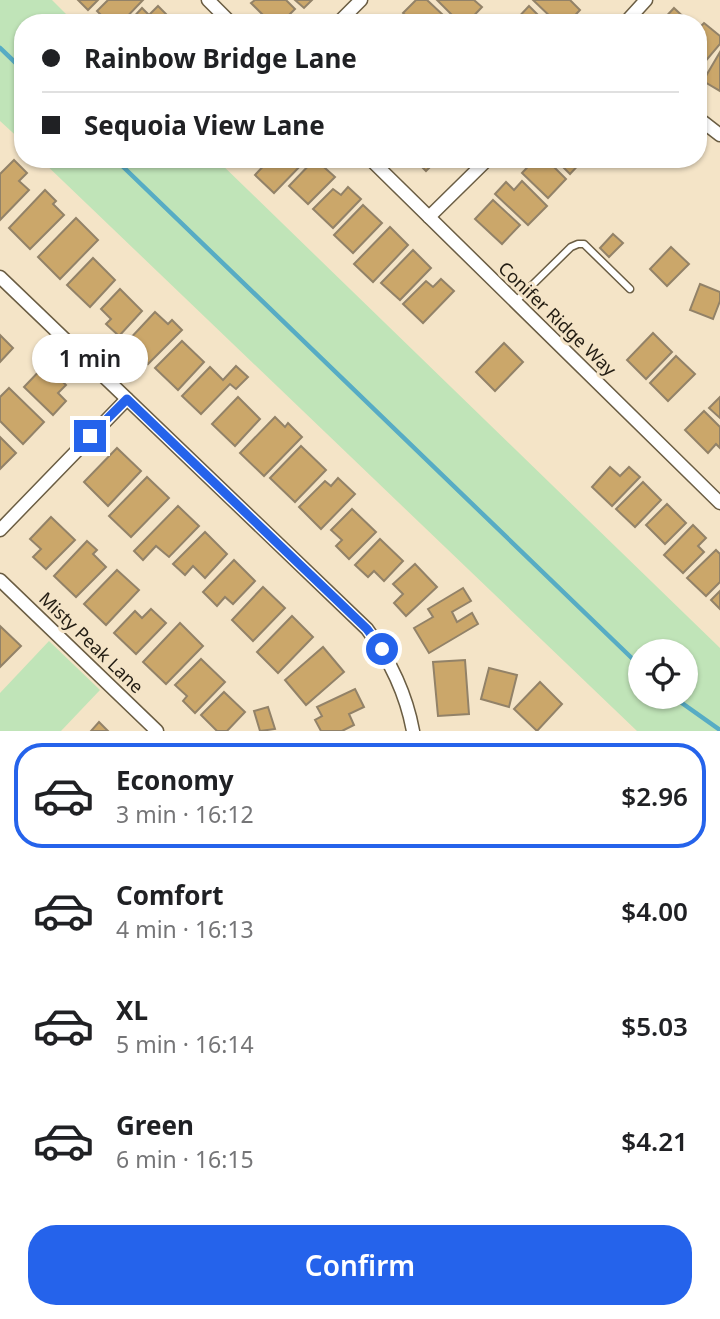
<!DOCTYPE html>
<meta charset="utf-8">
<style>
body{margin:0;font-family:"Noto Sans",sans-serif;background:#f6f6f6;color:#202124;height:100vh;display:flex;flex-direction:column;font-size:26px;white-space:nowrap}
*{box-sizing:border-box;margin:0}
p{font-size:23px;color:#757577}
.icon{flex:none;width:38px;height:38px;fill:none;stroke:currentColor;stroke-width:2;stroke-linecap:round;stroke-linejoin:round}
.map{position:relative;height:731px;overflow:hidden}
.side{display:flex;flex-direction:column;background:#fff;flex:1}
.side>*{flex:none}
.hud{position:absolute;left:14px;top:14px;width:693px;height:154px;border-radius:28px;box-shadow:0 2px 5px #0004;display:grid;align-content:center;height:154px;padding:0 28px;background:#fff}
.fabs{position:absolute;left:628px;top:639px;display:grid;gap:14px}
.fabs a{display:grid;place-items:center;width:70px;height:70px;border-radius:50%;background:#fff;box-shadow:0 2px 5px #0004;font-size:35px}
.end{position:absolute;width:32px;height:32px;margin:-16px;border:9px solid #2563eb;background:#fff;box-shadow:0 0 0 4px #fff}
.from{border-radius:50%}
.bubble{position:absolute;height:49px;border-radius:24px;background:#fff;box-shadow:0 2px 5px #0004;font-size:23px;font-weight:600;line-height:49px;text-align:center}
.hud b{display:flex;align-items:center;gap:24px;height:66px;font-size:26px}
.hud b+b{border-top:2px solid #e0e0e0}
.hud i{width:18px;height:18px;background:#202124}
ul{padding:12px 0 0;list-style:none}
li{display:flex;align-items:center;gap:21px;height:105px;margin:0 14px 10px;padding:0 14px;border:4px solid transparent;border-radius:28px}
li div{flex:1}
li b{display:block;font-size:26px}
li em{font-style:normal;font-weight:600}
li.on{border-color:#2563eb}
li>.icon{width:63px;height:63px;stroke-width:1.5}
.button{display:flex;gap:14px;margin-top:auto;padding:14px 28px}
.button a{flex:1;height:80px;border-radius:28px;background:#2563eb;color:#fff;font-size:28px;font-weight:600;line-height:80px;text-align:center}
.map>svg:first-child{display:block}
</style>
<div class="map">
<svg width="720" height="731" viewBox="0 0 720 731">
<rect width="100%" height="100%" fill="#f4e4c7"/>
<!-- green -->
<g fill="#c0e4b8" fill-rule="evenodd">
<polygon points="0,0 52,0 75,23 23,23 23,142 0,121"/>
<path d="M40 159H216L720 648V731H637ZM686 651V696H640V651Z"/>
<polygon points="49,641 100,690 61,731 0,731 0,693"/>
</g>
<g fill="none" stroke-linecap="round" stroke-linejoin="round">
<!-- stream -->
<g stroke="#57acc4" stroke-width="4.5">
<polyline points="0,48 23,70"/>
<polyline points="115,159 640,666"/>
<polyline points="672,696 720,730"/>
</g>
</g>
<!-- building -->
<g fill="#cba76a" stroke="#928268" stroke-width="2">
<polygon points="78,0 98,0 88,10"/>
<polygon points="108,0 143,0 121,23 109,23 97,11"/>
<polygon points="255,0 286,0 295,9 281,23 271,23 251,3"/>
<polygon points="295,0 312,0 304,8"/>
<polygon points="416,0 427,0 442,14 434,23 413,23 403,13"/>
<polygon points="437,0 474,0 482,7 467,23 460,23"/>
<polygon points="533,0 570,0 580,10 568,23 557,23"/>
<polygon points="158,6 170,18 166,23 128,23 142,8 149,15"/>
<polygon points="529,6 546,23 513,23"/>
<polygon points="674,8 690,23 660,23"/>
<polygon points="704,23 720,36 720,44 698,70 698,29"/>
<polygon points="720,52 720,91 703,81"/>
<polygon points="270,159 307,159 274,193 255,175"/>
<polygon points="315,159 335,177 308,204 289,186"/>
<polygon points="414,159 438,159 426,171"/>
<polygon points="535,159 546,159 566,179 548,198 522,173"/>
<polygon points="555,159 584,159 570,174"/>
<polygon points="14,160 27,173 19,181 29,190 0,220 0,174"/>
<polygon points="522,181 547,206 528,225 495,194 506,182 514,190"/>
<polygon points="348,187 361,199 333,228 313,209 333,189 341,195"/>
<polygon points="45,190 56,201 53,204 64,215 30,249 9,228"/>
<polygon points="493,200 520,225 502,244 475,219"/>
<polygon points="363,205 382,223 353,253 334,235"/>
<polygon points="76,218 98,240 60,279 38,257"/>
<polygon points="390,227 408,245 373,282 354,264"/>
<polygon points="613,234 623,243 609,257 600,248"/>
<polygon points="671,247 689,264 667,286 650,269"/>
<polygon points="413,250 431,268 400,300 381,283"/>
<polygon points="93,258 115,280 90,307 67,285"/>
<polygon points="441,279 454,291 423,323 403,304 426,281 433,287"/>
<polygon points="700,284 720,292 720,301 713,319 690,310"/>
<polygon points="120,289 142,311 119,336 106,324 111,319 101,309"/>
<polygon points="155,312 168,324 172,320 182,330 148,364 126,343"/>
<polygon points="653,333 672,352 646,379 627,360"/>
<polygon points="0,335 13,348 0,362"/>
<polygon points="182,341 204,362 178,390 155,368"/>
<polygon points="504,343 523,362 495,391 476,372"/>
<polygon points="676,356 695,374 668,401 650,383"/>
<polygon points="45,365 66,385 58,393 66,401 53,415 24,387"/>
<polygon points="236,366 248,377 236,389 230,384 201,414 182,396 210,367 223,380"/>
<polygon points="9,388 44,422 23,444 0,421 0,397"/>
<polygon points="238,397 260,419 235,446 212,424"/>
<polygon points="720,397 720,418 709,408"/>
<polygon points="704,411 720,427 720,448 716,444 708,453 685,430"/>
<polygon points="275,417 285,427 288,423 302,437 264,476 240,453"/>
<polygon points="0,437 16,453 0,469"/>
<polygon points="301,446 326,470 295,502 270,478"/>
<polygon points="117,448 141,471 108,506 84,482"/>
<polygon points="610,467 620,476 629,467 640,477 612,506 592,487"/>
<polygon points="147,477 169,498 131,537 109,516"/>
<polygon points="338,478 355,494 321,529 299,507 325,481 331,486"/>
<polygon points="643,482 661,500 635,527 616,509"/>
<polygon points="667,504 686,523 665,544 646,525"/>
<polygon points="178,506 199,526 169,557 156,546 143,560 134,551"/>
<polygon points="352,509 376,532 349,559 336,546 342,540 331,530"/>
<polygon points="51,517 75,540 46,569 33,557 41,549 30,539"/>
<polygon points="693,525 706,538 698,546 704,552 683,573 664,555"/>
<polygon points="205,532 227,554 205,578 193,566 185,575 173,564"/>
<polygon points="380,539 403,561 384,581 374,571 368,577 355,565"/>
<polygon points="87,541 97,550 93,554 106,567 76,597 54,576"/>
<polygon points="716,550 720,554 720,582 706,596 687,578"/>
<polygon points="234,560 255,581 233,604 225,597 217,606 203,592"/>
<polygon points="415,564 437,587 406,616 394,603 403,594 393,584"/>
<polygon points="117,570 139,590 106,625 84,604"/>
<polygon points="263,587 285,608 253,641 232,620"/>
<polygon points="463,588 471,601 452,612 457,622 472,613 478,624 429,653 414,628 433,617 428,609"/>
<polygon points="720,591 720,609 711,600"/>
<polygon points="151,609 166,623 136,654 114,633 135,611 142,618"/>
<polygon points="292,616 313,637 278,673 257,652"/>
<polygon points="180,623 203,646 166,684 143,662"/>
<polygon points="0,626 21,646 0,667"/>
<polygon points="323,647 344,672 306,705 285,680"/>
<polygon points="201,659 225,682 195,713 183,701 187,696 175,685"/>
<polygon points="465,660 469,714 438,716 433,662"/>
<polygon points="489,668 517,675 509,707 481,699"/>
<polygon points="540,682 562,704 537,731 514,709"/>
<polygon points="355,689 364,707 349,714 354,725 342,731 321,731 315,720 322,716 317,707"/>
<polygon points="224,692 245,712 227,731 217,731 201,715"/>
<polygon points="268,707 275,729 260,731 254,711"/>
<polygon points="99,722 108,731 91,731"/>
</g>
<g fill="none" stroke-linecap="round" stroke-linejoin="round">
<!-- lane casing -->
<g stroke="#6a5d43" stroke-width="9">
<polyline id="lane" points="515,302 571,247 578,244 584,244 630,289"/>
</g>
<!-- street casing -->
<g stroke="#6a5d43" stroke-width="15">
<g id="street">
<polyline points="208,0 231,23"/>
<polyline points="338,23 361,0"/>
<polyline points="625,23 646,0"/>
<polyline points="698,118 720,135"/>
<polyline points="370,159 720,503"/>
<polyline points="429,217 488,159"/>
<path d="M0 277 367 629C390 660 406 693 413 731"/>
<polyline points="0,530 127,399"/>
<polyline points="0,580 157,731"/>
</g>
</g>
<!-- lane -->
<use href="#lane" stroke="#fff" stroke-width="6"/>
<!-- street -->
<use href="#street" stroke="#fff" stroke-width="12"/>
</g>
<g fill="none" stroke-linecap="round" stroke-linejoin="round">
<!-- route -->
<polyline stroke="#2563eb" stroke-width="9" points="90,436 127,399 367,629 382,649"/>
</g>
<g text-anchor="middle" stroke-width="6" stroke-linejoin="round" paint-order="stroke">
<!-- street labels -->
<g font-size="18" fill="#221c12" stroke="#f4e4c7">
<text transform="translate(557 319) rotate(44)" y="6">Conifer Ridge Way</text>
<text transform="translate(91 643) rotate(44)" y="6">Misty Peak Lane</text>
</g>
</g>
</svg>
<div class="fabs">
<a><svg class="icon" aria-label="locate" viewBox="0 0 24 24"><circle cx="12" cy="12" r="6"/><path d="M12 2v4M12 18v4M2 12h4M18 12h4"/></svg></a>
</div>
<i class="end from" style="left:382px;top:649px"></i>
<i class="end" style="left:90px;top:436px"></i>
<div class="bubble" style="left:32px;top:334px;width:116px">1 min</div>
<div class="hud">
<b><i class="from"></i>Rainbow Bridge Lane</b>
<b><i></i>Sequoia View Lane</b>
</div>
</div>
<section class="side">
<ul>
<li class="on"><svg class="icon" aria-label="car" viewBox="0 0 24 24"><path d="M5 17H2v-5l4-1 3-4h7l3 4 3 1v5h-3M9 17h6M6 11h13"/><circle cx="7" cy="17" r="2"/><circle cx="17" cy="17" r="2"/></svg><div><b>Economy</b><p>3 min · 16:12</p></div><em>$2.96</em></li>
<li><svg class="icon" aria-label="car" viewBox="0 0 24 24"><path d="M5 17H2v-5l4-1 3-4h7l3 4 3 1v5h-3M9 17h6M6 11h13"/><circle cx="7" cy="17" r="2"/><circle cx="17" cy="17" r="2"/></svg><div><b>Comfort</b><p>4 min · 16:13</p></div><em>$4.00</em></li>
<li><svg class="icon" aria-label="car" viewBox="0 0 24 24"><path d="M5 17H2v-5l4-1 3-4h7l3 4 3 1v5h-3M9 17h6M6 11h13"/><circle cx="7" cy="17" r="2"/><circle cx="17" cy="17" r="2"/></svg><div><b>XL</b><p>5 min · 16:14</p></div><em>$5.03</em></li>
<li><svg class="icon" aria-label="car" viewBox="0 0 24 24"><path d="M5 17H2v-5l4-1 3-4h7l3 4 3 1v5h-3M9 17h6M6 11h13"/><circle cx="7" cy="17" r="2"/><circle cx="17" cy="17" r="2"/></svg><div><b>Green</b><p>6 min · 16:15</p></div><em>$4.21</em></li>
</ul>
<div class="button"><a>Confirm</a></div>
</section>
